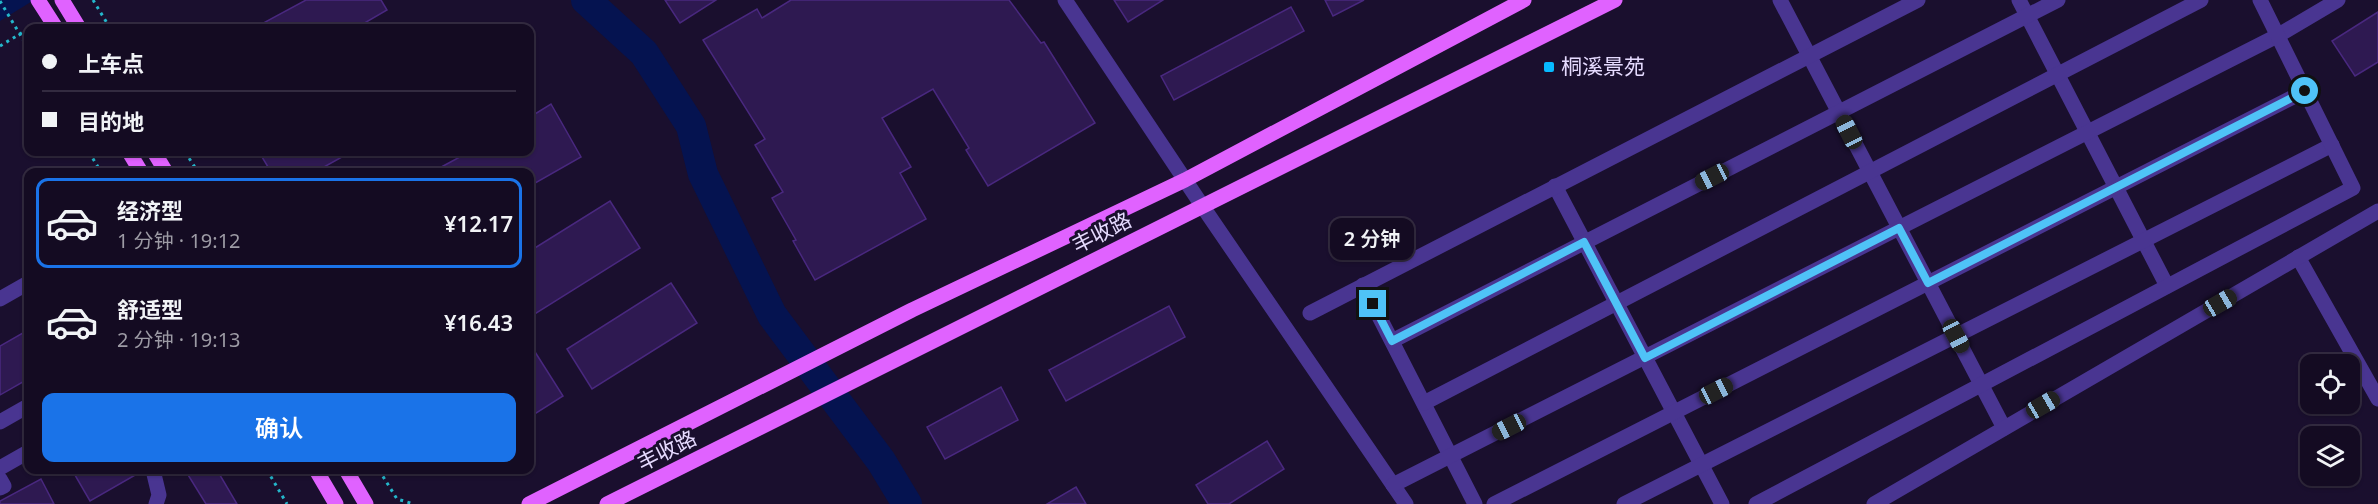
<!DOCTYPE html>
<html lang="zh">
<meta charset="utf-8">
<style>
body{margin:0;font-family:"Noto Sans","Noto Sans SC",sans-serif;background:#21192f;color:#f1f3f6;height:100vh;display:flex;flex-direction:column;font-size:22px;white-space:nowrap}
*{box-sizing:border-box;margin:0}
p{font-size:20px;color:#9d9ba5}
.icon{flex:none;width:33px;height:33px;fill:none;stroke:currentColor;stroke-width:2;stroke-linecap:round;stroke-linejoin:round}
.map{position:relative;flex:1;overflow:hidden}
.details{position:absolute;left:24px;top:168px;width:510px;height:306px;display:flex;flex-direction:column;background:#140b22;border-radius:12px;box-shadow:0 2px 4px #0004,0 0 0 2px #332b40}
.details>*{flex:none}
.banner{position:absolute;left:24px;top:24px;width:510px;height:132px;border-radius:12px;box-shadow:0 2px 4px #0004,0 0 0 2px #332b40;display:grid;align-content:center;height:132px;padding:0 18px;background:#140b22}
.buttons{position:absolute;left:2300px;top:354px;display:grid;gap:12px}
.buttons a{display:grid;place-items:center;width:60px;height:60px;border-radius:12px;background:#140b22;box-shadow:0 2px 4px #0004,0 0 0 2px #332b40;font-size:30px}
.end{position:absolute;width:27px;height:27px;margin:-14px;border:8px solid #4fc3f7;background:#111;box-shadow:0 0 0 3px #111}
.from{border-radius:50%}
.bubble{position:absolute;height:42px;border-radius:12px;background:#140b22;box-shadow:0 2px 4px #0004,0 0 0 2px #332b40;font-size:20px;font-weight:600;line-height:42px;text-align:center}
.car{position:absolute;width:18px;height:36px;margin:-18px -9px;border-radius:8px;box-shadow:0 0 4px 2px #0007;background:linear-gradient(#222 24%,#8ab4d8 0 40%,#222 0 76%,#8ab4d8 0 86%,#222 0)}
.banner b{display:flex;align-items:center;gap:21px;height:57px;font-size:22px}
.banner b+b{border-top:2px solid #332b40}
.banner i{width:15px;height:15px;background:#f1f3f6}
ul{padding:10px 0 0;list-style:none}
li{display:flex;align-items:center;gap:18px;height:90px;margin:0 12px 9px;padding:0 6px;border:3px solid transparent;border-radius:12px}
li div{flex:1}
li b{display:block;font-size:22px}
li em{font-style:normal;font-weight:600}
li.selected{border-color:#1a73e8}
li>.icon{width:54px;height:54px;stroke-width:1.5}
.cta{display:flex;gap:12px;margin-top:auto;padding:12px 18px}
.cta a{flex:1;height:69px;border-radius:12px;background:#1a73e8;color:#fff;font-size:24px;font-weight:600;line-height:69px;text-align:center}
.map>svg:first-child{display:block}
</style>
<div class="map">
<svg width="2378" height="504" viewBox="0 0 2378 504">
<rect width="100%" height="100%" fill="#1a0f2e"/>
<!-- water -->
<polygon fill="#051350" points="0,0 34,0 0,21"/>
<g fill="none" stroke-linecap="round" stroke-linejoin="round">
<!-- river -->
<polyline stroke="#051350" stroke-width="30" points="586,0 644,53 691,126 703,174 772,315 881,461 907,504"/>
</g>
<!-- building -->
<g fill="#2e1951" stroke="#49287f" stroke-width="1.5">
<polygon points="306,0 381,0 387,10 356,28 254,28"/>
<polygon points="665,0 716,0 680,23"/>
<polygon points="791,0 1009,0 1041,43 1044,42 1095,123 988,186 966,150 969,148 933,89 882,118 911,167 900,173 926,219 815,280 793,241 796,240 772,198 783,192 755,145 765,139 703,40 757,9 762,18"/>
<polygon points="1114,0 1163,0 1128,22"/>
<polygon points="1325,0 1364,0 1333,16"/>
<polygon points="1291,7 1304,31 1174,100 1161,76"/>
<polygon points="2378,12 2378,62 2355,76 2332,41"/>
<polygon points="551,104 581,157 530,186 530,172 432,172 469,152 530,152 530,117"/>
<polygon points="259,152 351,152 315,172 271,172"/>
<polygon points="610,201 640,248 530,317 530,251"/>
<polygon points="671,283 697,323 592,389 567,349"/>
<polygon points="1169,306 1185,337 1066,401 1049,370"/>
<polygon points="28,330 28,379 0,395 0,346"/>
<polygon points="530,344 563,396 530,417"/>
<polygon points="1001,387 1018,420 945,459 927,427"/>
<polygon points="1267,441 1284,469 1229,504 1208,504 1196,485"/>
<polygon points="72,470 144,470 90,501"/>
<polygon points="185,470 217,470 237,504 206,504"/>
<polygon points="41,479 54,504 0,504 0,501"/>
<polygon points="1076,487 1086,504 1047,504"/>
</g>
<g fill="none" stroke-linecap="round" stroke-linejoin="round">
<!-- path -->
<g stroke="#24b7cb" stroke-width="3" stroke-dasharray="3 4.5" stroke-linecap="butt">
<polyline points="93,0 110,28"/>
<polyline points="0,46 28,29"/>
<polyline points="89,152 101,172"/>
<polyline points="185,152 198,172"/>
<polyline points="267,470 287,504"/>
<polyline points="379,470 397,499 414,504"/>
</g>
<!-- minor -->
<g stroke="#493591" stroke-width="15">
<polyline points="1065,0 1203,207 1406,504"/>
<polyline points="1780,0 2004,428"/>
<polyline points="2019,0 2167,286"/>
<polyline points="1555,186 1722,504"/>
<polyline points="2298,257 2378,399"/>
<polyline points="1363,285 1475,504"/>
<polyline points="0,299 28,283"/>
<polyline points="1310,313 1918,0"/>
<polyline points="1392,341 2058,0"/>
<polyline points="1424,403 2201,0"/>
<polyline points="0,422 28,406"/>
<polyline points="0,468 28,452"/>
<polyline points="153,470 159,495 156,504"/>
<polyline points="0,479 4,486 0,488"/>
<polyline points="1393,485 2277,36 2338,0"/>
<polyline points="1494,504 2305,91"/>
<polyline points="1624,504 2332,145"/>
<polyline points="1756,504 2353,188 2260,0"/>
<polyline points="1874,504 2378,211"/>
</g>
<!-- major -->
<g stroke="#e062ff" stroke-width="15">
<polyline points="129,152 141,172"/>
<polyline points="154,152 166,172"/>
<polyline points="316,470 336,504"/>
<polyline points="346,470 366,504"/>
<polyline points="529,504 912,310 1185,180 1524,0"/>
<polyline points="607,504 1615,0"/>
</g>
<!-- path-bridge -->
<polyline stroke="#24b7cb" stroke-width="3" stroke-dasharray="3 4.5" stroke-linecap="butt" points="0,1 28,48"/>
<!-- major-bridge -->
<g stroke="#e062ff" stroke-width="15">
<polyline points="38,0 56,28"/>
<polyline points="62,0 79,28"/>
</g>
</g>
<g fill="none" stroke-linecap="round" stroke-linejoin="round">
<!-- route -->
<polyline stroke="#4fc3f7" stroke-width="8" points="1373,304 1392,341 1584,242 1645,358 1899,228 1928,283 2305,91"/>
</g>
<!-- markers -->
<rect fill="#07baff" stroke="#1a0f2e" stroke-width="2" x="1543" y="61" width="12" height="12" rx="3"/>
<g text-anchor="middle" stroke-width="6" stroke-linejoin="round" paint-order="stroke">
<!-- poi labels -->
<g font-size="21" fill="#e6dbff" stroke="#1a0f2e" text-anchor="start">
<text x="1561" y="74">桐溪景苑</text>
</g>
<!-- street labels -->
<g font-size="21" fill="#e6dbff" stroke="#1a0f2e">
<text transform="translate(1102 233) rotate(-27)" y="7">丰收路</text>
<text transform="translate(667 451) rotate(-27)" y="7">丰收路</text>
</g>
</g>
</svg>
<div class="buttons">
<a><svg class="icon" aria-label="locate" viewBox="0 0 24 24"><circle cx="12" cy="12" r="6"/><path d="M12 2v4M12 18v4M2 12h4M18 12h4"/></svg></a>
<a><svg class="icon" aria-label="layers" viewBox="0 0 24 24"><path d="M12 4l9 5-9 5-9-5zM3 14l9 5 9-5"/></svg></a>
</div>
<i class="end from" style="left:2305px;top:91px"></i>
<i class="end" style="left:1373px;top:304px"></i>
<div class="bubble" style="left:1330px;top:218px;width:84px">2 分钟</div>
<i class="car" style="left:1849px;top:132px;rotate:333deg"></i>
<i class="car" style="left:1712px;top:177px;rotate:243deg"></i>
<i class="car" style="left:2220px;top:303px;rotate:60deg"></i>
<i class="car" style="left:1956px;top:336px;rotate:152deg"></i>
<i class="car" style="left:1716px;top:391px;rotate:63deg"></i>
<i class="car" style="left:2043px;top:405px;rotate:60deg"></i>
<i class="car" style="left:1509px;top:427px;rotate:243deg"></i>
<div class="banner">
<b><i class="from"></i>上车点</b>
<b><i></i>目的地</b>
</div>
<section class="details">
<ul>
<li class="selected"><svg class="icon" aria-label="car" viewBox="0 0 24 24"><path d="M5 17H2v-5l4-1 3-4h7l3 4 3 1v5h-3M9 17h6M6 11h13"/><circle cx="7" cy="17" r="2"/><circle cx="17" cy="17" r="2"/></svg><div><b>经济型</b><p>1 分钟 · 19:12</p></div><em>¥12.17</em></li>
<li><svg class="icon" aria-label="car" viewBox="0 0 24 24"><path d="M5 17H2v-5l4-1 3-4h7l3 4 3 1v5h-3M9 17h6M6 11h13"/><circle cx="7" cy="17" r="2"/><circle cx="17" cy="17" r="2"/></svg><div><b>舒适型</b><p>2 分钟 · 19:13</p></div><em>¥16.43</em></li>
</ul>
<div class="cta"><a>确认</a></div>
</section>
</div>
